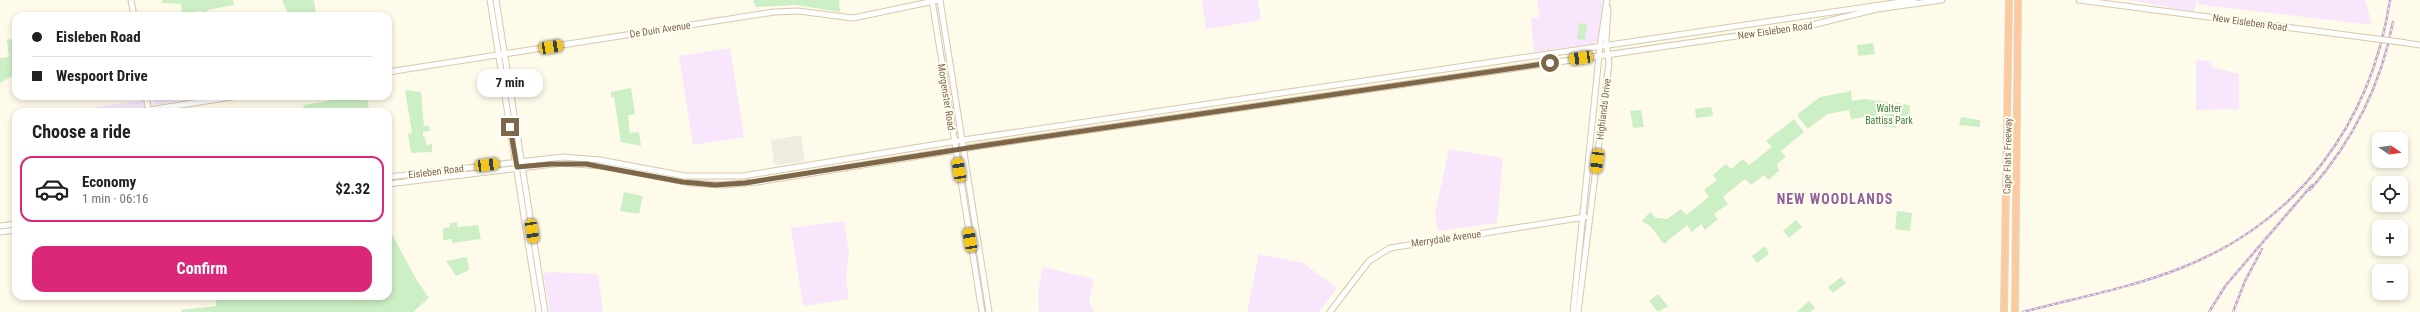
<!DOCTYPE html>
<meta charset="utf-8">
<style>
body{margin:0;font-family:"Roboto Condensed",sans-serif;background:#f2f2f2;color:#202124;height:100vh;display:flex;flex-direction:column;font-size:15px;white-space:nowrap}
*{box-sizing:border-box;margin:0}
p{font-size:13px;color:#757577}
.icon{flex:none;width:22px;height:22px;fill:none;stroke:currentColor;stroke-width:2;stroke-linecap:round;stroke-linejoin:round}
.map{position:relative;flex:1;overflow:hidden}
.panel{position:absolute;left:12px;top:108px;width:380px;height:192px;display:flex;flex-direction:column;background:#fff;border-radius:12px;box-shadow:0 2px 6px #0003}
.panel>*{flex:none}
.hud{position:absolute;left:12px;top:12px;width:380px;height:88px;border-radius:12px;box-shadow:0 2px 6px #0003;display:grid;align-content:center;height:88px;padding:0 20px;background:#fff}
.needle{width:26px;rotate:103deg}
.fabs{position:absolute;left:2372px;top:132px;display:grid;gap:8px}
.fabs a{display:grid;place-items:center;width:36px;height:36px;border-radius:8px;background:#fff;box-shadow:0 2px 6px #0003;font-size:20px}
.end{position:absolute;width:18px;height:18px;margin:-9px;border:5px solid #7e6749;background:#fff;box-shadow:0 0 0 2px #fff}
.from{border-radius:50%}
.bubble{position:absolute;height:28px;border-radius:12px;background:#fff;box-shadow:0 2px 6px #0003;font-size:13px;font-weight:700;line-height:28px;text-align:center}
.car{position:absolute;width:12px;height:24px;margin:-12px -6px;border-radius:5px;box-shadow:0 0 3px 1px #0007;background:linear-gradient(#f5c518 24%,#345 0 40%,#f5c518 0 76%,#345 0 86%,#f5c518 0)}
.hud b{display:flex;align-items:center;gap:14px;height:38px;font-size:15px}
.hud b+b{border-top:1px solid #e0e0e0}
.hud i{width:10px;height:10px;background:#202124}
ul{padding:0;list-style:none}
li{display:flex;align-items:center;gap:12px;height:66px;margin:0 8px 6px;padding:0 12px;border:2px solid transparent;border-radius:12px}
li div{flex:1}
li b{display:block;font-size:15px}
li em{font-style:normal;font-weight:700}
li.active{border-color:#db2777}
li>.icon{width:36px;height:36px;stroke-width:1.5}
h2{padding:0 20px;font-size:18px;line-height:48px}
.cta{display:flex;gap:8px;margin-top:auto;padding:8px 20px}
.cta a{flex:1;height:46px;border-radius:12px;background:#db2777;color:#fff;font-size:16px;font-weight:700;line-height:46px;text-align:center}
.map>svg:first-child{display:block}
</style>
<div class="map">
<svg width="2420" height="312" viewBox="0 0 2420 312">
<rect width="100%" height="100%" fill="#fffbea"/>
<!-- industrial -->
<polygon fill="#f0ece2" points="801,135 805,161 778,165 774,163 771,140"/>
<!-- education -->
<g fill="#f8e6fc">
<polygon points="1202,0 1258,0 1261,20 1206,29"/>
<polygon points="1537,0 1603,0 1598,40 1592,44 1534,52 1531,18 1540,17"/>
<polygon points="2129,0 2197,0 2194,12"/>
<polygon points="2198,0 2365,0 2372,25 2211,6 2197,3"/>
<polygon points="730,48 744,137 693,145 679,56"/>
<polygon points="2196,60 2211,61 2212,67 2239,74 2239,109 2196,110"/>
<polygon points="151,96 211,96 154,105"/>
<polygon points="143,100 145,112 65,112"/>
<polygon points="1449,149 1503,158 1497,223 1438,231 1435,214"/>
<polygon points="844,221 849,253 846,278 849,299 803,306 791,228"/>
<polygon points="1259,254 1303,263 1337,288 1319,312 1247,312"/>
<polygon points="1043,267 1094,279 1089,300 1094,312 1039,312 1038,291"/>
<polygon points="552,272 598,274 603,312 550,312 543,273"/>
</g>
<!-- green -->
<g fill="#cdefc5">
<polygon points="162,0 233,0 234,5 207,10 208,16 205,16 201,11 182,13 181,4 162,3"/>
<polygon points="282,0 314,0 316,14 289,16"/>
<polygon points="753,0 839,0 840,12 796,5 756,7"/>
<polygon points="1579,23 1587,24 1585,40 1577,39"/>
<polygon points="16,38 16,74 0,83 0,58 9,57 7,40"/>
<polygon points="1873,43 1875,54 1858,56 1857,45"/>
<polygon points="631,88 635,114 628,115 630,133 639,132 641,146 621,142 614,97 611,97 611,92"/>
<polygon points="405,90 421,92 424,126 429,126 430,131 423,132 423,137 425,137 427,145 432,144 432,152 411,153 408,134 412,133"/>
<polygon points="1851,91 1852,101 1864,99 1910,105 1909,123 1897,121 1896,128 1879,126 1879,119 1865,117 1851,119 1849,110 1827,114 1808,129 1798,117 1799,113 1820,97"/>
<polygon points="333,96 367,96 369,110 366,112 293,112 293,110 304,108 303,105 328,101"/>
<polygon points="1709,107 1712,108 1713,116 1696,118 1695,109"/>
<polygon points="1641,110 1644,127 1633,128 1630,111"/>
<polygon points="1961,117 1980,120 1980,127 1959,125"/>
<polygon points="1794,119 1804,132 1781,151 1786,157 1777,164 1779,171 1768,180 1764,175 1751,185 1745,179 1723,197 1728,204 1714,214 1718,219 1705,230 1701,224 1692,232 1687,225 1664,244 1651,227 1642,221 1650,212 1656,218 1667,219 1681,209 1686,215 1709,197 1704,190 1717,180 1713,175 1726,164 1731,169 1743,159 1749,165 1772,147 1766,141"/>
<polygon points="624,192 643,196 639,214 620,211"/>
<polygon points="1897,211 1912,213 1910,231 1895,229"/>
<polygon points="1796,220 1802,227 1789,238 1783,231"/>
<polygon points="457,222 458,227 478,225 481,239 452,243 452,239 443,240 443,228 450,227 450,223"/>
<polygon points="393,236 416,279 429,298 413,312 182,312 181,310 216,306 216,296 388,296 388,237"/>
<polygon points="1765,246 1769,254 1757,263 1752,256"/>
<polygon points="467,257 469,270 456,276 446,261"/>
<polygon points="1841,277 1846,283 1833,293 1828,287"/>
<polygon points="1658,294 1668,306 1658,312 1649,301"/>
<polygon points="1809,301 1815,308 1810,312 1797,312"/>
</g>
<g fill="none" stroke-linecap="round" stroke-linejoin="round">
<!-- secondary casing -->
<g stroke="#d7c8aa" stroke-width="7">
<g id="secondary">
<polyline points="131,0 134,16"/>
<polyline points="490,0 539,312"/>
<polyline points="496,0 545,312"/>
<polyline points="932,0 982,312"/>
<polyline points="940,0 989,312"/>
<polyline points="2079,0 2369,38"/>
<polyline points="2400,42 2420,45"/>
<polyline points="388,72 774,12 798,11 853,18 939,0"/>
<polyline points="146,96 149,112"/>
<polyline points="149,110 238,96"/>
<polyline points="388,177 563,157 600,160 685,176 743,176 963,140 1914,0"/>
<polyline points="388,184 562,163 602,166 691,183 722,185 757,182 987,145 1812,25 1877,9 1942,0"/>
<polyline points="0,226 16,224"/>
<polyline points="0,232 16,230"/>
<polyline points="1330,312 1369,261 1390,248 1585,217"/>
<polyline points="1573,312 1600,46 1607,0"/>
<polyline points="1578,312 1609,63 1606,40 1608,8"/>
</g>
</g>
<!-- highway casing -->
<g stroke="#ddd7d0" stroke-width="8">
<g id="highway">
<polyline points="2004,312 2009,0"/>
<polyline points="2015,312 2018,0"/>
</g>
</g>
<!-- secondary -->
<use href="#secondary" stroke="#fff" stroke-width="5"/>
<!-- highway -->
<use href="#highway" stroke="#ffca9a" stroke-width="6"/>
<!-- rail casing -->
<g stroke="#c2a4cc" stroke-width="2.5">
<g id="rail">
<path d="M2310 190C2352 142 2381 85 2393 22"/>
<path d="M2023 312C2075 298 2131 288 2181 268 2298 222 2371 124 2390 0"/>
<polyline points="2209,312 2226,285 2312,185"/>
<polyline points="2233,312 2245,281 2262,249"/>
</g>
</g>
<!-- rail -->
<use href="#rail" stroke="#fffdf2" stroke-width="1" stroke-dasharray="3" stroke-linecap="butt"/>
<!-- secondary-bridge casing -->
<g stroke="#d7c8aa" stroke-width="7" stroke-linecap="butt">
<polyline id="secondary-bridge" points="2369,38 2400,42"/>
</g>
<!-- secondary-bridge -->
<use href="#secondary-bridge" stroke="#fff" stroke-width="5"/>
</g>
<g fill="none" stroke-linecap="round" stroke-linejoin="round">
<!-- route -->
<polyline stroke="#7e6749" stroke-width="5" points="510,127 517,167 551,164 586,164 683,182 715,185 745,183 987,145 1550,63"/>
</g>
<g text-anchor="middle" stroke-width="4" stroke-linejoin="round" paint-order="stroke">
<!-- street labels -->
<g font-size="10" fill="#7e6749" stroke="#fffdf2">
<text transform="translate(2250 22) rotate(8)" y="4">New Eisleben Road</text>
<text transform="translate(660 29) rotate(-9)" y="4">De Duin Avenue</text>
<text transform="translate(1775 30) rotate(-8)" y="4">New Eisleben Road</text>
<text transform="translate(947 97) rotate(81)" y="4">Morgenster Road</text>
<text transform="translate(1603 109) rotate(-83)" y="4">Highlands Drive</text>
<text transform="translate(2007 156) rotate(-89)" y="4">Cape Flats Freeway</text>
<text transform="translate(436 171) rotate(-7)" y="4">Eisleben Road</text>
<text transform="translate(1446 238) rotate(-8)" y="4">Merrydale Avenue</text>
</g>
<!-- park labels -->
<g font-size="10" fill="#417f3c" stroke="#fffdf2">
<text x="1889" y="112">Walter<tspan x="1889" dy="12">Battiss Park</tspan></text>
</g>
<!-- district labels -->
<g font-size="14" font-weight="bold" letter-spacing="1" fill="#926199" stroke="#fffdf2">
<text x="1835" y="204">NEW WOODLANDS</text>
</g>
</g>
</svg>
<div class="fabs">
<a><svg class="needle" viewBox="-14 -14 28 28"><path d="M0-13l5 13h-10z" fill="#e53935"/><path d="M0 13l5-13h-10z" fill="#757577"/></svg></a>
<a><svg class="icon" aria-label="locate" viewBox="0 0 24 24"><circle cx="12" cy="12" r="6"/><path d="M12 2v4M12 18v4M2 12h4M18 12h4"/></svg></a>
<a>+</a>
<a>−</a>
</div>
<i class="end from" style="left:1550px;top:63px"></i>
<i class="end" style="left:510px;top:127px"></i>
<div class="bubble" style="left:477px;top:69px;width:66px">7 min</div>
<i class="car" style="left:551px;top:47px;rotate:81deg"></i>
<i class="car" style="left:1581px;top:58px;rotate:262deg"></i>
<i class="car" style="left:1597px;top:161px;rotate:187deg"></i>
<i class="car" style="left:487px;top:165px;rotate:83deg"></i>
<i class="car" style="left:959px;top:170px;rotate:351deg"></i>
<i class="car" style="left:532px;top:231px;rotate:171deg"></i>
<i class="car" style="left:970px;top:240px;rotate:350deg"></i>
<div class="hud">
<b><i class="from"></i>Eisleben Road</b>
<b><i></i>Wespoort Drive</b>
</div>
<section class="panel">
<h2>Choose a ride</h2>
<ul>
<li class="active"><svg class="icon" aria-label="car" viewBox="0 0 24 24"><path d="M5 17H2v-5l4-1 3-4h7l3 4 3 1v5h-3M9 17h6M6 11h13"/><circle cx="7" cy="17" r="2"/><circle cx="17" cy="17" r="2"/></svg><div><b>Economy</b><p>1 min · 06:16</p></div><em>$2.32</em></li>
</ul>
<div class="cta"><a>Confirm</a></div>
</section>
</div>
